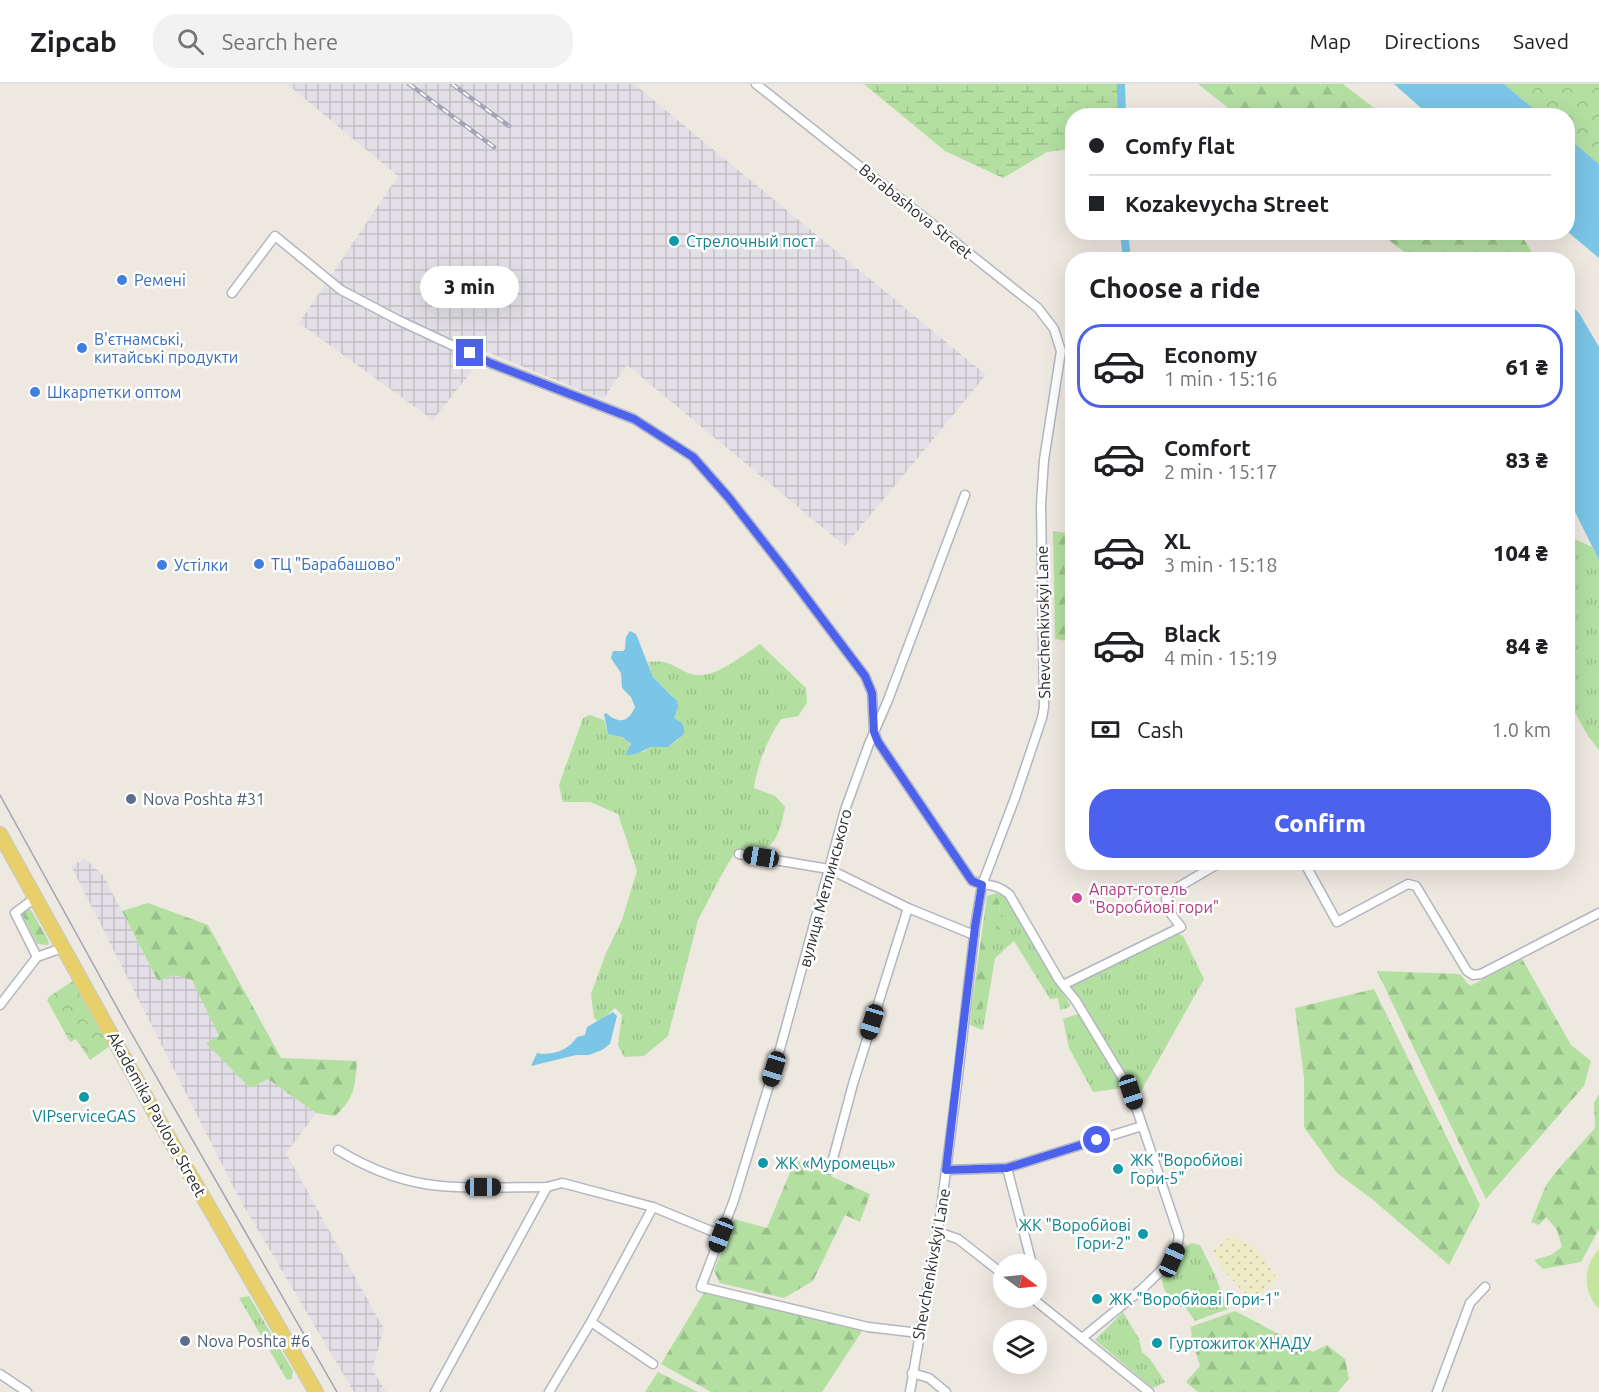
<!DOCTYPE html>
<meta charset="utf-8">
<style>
body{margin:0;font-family:Ubuntu,sans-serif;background:#f2f2f2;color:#202124;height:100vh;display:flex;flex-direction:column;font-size:22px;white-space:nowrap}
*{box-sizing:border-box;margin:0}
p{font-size:20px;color:#757577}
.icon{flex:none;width:33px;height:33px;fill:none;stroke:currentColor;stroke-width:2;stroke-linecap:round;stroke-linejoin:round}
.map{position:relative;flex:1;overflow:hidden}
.sheet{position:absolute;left:1065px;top:168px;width:510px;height:618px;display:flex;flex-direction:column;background:#fff;border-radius:24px;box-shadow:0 6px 24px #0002}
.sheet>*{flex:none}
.banner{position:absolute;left:1065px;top:24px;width:510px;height:132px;border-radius:24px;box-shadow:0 6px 24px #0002;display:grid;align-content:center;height:132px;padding:0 24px;background:#fff}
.needle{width:39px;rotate:105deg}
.fabs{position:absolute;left:993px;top:1170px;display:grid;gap:12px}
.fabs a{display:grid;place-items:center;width:54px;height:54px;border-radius:50%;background:#fff;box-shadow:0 6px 24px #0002;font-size:30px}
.end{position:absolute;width:27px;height:27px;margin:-14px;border:8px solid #4c62ed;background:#fff;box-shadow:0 0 0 3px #fff}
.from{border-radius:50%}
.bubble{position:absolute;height:42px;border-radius:21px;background:#fff;box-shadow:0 6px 24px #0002;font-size:20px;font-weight:800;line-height:42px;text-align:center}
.car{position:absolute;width:18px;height:36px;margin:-18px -9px;border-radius:8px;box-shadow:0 0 4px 2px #0007;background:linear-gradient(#222 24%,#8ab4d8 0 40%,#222 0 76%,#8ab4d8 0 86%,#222 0)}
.banner b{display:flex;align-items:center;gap:21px;height:57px;font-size:22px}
.banner b+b{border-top:2px solid #e0e0e0}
.banner i{width:15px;height:15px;background:#202124}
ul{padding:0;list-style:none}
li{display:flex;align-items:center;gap:18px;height:84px;margin:0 12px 9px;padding:0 12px;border:3px solid transparent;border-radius:24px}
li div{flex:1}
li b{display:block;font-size:22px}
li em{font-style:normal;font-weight:800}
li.selected{border-color:#4c62ed}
li>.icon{width:54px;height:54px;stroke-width:1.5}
h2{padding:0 24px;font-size:27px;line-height:72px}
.pay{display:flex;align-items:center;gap:15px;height:66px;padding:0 24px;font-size:22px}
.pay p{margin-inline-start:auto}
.cta{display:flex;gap:12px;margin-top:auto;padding:12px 24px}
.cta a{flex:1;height:69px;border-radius:24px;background:#4c62ed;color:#fff;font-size:24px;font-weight:800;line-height:69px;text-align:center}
header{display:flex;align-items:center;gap:36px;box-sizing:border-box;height:84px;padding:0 30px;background:#fff;border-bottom:2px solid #e0e0e0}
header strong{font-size:28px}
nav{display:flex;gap:33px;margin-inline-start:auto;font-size:21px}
.search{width:420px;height:54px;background:#f2f2f2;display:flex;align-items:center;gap:15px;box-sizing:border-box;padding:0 21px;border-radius:24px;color:#757577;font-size:22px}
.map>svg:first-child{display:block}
</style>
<header>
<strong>Zipcab</strong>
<div class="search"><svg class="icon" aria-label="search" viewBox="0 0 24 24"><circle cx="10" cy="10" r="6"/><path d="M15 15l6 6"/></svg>Search here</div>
<nav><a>Map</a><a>Directions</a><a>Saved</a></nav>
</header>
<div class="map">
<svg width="1599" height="1308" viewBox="0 0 1599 1308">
<defs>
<pattern id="industrial-grid" width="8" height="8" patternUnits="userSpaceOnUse" patternTransform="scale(1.5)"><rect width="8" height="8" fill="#e2e0e6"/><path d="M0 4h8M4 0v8" fill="none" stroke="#c2c0c5"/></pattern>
<pattern id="grass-tufts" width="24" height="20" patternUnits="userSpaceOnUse" patternTransform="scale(1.5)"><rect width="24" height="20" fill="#b3dfa1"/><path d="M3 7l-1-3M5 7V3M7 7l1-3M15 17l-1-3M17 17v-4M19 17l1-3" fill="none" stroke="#9ac08b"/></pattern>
<pattern id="forest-firs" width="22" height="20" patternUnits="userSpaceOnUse" patternTransform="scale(1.5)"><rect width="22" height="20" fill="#b3dfa1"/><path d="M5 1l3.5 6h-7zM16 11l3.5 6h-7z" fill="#9ac08b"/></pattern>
<pattern id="wetland-marsh" width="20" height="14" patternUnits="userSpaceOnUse" patternTransform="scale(1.5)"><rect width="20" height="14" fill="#b3dfa1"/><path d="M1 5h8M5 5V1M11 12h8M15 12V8" fill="none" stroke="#9ac08b"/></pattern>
<pattern id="sand-dots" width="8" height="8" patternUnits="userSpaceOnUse" patternTransform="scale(1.5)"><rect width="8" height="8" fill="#efebc6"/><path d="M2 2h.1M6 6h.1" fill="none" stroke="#cdcaaa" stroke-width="1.8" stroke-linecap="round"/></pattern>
<pattern id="park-crowns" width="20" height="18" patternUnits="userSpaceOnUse" patternTransform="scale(1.5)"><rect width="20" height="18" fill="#b3dfa1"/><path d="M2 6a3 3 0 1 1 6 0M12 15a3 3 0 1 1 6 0" fill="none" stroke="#9ac08b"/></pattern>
</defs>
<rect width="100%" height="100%" fill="#ede8e0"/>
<!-- industrial -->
<g fill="url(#industrial-grid)">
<polygon points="287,0 634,0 986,291 845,462 627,281 603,315 487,268 433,336 299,239 398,92"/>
<polygon points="85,775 103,791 158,897 174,891 192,896 220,952 207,959 250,1004 268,995 316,1029 286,1069 384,1245 372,1285 386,1308 354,1308 239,1114 71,782"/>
</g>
<!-- grass -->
<g fill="url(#grass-tufts)">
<polygon points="1568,452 1592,463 1599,476 1599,666 1588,652 1568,616"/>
<path d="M760 560 806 604 807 619 798 632 781 635C767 656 758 678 754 704L775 712 785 723C782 738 778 763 760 766 753 768 744 767 736 767L723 788 698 836 668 952 644 972 624 973 618 961 622 931 615 924 599 938 594 934 591 910 606 869 622 836 637 787 618 730 590 718H563L559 701 583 634 590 631 604 636 608 650 617 651 628 657 631 663 625 670 643 668 650 663H668L678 656 681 638 674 634 678 624 672 611 653 593 648 578C670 576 670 581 688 589 711 599 741 572 760 560Z"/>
<path d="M999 807 1004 809 1011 818 1046 882 1070 921 1068 924 1060 926 1058 914 1050 915 1014 857 995 874 983 946 970 941 971 927 976 930 988 889V853C999 841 1005 825 994 810Z"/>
<polygon points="1176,849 1183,852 1204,895 1136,1016 1067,902"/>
<polygon points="1078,930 1123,1004 1093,1008 1069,964 1063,935"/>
<path d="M1191 1159 1200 1161 1214 1189 1228 1225 1195 1237 1186 1224 1173 1221C1170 1214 1163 1205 1162 1198 1160 1182 1180 1167 1191 1159Z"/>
<polygon points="249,1212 293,1287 292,1295 287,1296 239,1214"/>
<polygon points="1123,1228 1139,1255 1142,1268 1150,1275 1165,1298 1153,1304 1095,1256"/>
</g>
<!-- forest -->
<g fill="url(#forest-firs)">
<polygon points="1198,0 1343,0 1383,31 1237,31"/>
<polygon points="1380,149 1520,149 1536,175 1413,175"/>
<polygon points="1053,447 1072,450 1072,558 1055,555"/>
<polygon points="994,810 999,817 1000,831 1008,842 1005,849 996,844 988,853 988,889 982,928 976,930 971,927 987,812"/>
<path d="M148 819 208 841 281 974 357 977C355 1002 355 1014 335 1032L316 1029 268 995 250 1004 206 959 219 952 192 896 174 891 158 897 122 827Z"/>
<polygon points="28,825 31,826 49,858 48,861 37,860 22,830"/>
<polygon points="1522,875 1571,961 1591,977 1584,1002 1486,1115 1377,887 1460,890 1470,902"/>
<polygon points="1374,905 1480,1121 1449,1181 1372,1115 1337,1089 1304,1043 1304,994 1295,924"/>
<polygon points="1599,1010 1599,1145 1581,1178 1543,1185 1534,1176 1551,1171 1562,1163 1557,1146 1546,1133 1539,1141 1531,1138 1546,1101 1561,1082 1595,1044 1594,1019"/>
<polygon points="795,1076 870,1110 860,1138 845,1131 813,1197 784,1214 720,1199 714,1187 734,1135 767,1144"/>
<polygon points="705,1207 864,1244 822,1308 711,1308 661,1280"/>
<polygon points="1235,1227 1313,1268 1327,1261 1345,1275 1349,1295 1338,1308 1198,1308 1186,1298 1200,1282 1192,1257 1191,1243"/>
<polygon points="658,1288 698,1308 645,1308"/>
</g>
<!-- wetland -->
<polygon fill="url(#wetland-marsh)" points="864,0 1119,0 1119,31 1072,32 1072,65 1047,68 1003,94 945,67"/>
<!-- sand -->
<polygon fill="url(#sand-dots)" points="1231,1152 1255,1164 1277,1194 1252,1217 1222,1185 1213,1167"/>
<!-- park -->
<g fill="url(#park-crowns)">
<polygon points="1504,0 1599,0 1599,80 1568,54 1568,32 1541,31"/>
<polygon points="73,897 110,962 90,976 76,955 70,958 47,916 50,912"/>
</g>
<!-- pitch -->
<path fill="#c3e59d" d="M1599 1165V1225C1582 1207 1583 1183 1599 1165Z"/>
<!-- water -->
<g fill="#7bc5e7">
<polygon points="1394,0 1504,0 1541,31 1429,31"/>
<polygon points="1568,54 1599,80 1599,174 1568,148"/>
<polygon points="1568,218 1579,229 1599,263 1599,476 1568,414"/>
<path d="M630 547 636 550 653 593 677 617 678 624 674 634 681 638 684 643V650L668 663H650C642 668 635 671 625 671L631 660 622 653 608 650 604 630 606 629C619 640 628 639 635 623L631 613 622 604 621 589 611 574 613 567H623L625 565 626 553Z"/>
<path d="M613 928 617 932 610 960 602 966 589 971H576L531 982 537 969C551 972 568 967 577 953L585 951 587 943Z"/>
</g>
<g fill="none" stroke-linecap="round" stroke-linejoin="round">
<!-- canal -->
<g stroke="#7bc5e7" stroke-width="8">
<polyline points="1121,0 1122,32"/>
<polyline points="1124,148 1127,176"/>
</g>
<!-- minor casing -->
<g stroke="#b3b5bf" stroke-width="11">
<g id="minor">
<polyline points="756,0 1038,224 1054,245 1061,267 1044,376 1041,420 1044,623 1042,634 1015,714 982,801 975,843 957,1001 940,1133 910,1308"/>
<path d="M232 209 275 152 341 206 398 236 490 279 634 335 693 373 729 414 783 483 865 592 872 609 874 648 878 658 972 797C988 803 994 798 1009 810L1059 896 1076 917 1131 1008 1179 1151 1177 1164 1172 1176 1142 1205 1082 1254"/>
<polyline points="739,770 829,785 908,824 974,851"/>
<polyline points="1304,778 1337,838 1408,800 1416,802 1467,887 1473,891 1481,890 1599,829"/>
<polyline points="35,814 15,829 37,873"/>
<polyline points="1063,901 1181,843 1171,830 1166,815 1170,808 1221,778"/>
<polyline points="0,921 37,873 62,864"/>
<path d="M338 1066C369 1085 405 1099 441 1102 476 1105 512 1103 547 1103L562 1099 570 1101 653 1123 721 1151"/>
<polyline points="1007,1084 1032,1180"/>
<polyline points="830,1086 853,1000 908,824"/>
<polyline points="946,1086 1007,1084 1142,1042"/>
<polyline points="938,1148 958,1155 1004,1191"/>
<polyline points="1032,1214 1149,1308"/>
<polyline points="591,1238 653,1280"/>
<polyline points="919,1249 868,1243 701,1203 734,1116 780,965 845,726 869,660 888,616 965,411"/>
<polyline points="912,1289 929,1294 946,1308"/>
<polyline points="0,1290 27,1308"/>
<polyline points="435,1308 547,1103"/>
<polyline points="549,1308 591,1238 653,1123"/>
<polyline points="1437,1308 1470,1219 1485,1203"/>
</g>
</g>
<!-- primary casing -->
<g stroke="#c8c8c8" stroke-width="16">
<polyline id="primary" points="0,750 162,1042 316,1308"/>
</g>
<!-- minor -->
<use href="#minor" stroke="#fff" stroke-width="8"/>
<!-- primary -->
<use href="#primary" stroke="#e7d06a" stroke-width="14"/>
<!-- tram -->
<polyline stroke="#a3a4b5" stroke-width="1.5" points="0,711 125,938 337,1308"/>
<!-- rail casing -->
<g stroke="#a3a4b5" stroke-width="4.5">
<g id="rail">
<polyline points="409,0 494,63"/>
<polyline points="452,0 509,42"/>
</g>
</g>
<!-- rail -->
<use href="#rail" stroke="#fff" stroke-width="2" stroke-dasharray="7" stroke-linecap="butt"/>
</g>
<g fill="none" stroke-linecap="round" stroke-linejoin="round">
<!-- route -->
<polyline stroke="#4c62ed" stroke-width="8" points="470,269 490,279 634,335 693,373 729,414 783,483 865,592 872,609 874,648 878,658 972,797 982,801 975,843 946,1086 1007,1084 1097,1056"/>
</g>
<!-- markers -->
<g fill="#0f9aa8" stroke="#fff" stroke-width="2">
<circle cx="674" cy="157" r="6"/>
<circle cx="84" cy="1013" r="6"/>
<circle cx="763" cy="1079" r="6"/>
<circle cx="1118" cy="1085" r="6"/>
<circle cx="1143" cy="1150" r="6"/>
<circle cx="1097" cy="1215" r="6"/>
<circle cx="1157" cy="1259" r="6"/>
</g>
<g fill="#3f7fe0" stroke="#fff" stroke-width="2">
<circle cx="122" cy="196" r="6"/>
<circle cx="82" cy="264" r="6"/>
<circle cx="35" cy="308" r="6"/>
<circle cx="259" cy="480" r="6"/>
<circle cx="162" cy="481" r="6"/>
</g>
<g fill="#5c6f8a" stroke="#fff" stroke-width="2">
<circle cx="131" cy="715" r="6"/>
<circle cx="185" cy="1257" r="6"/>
</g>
<circle fill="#d1479c" stroke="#fff" stroke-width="2" cx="1077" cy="814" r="6"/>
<g text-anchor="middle" stroke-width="5" stroke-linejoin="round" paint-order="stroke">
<!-- street labels -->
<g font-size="16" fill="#2c2c2c" stroke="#fff">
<text transform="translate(916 127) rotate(39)" y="6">Barabashova Street</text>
<text transform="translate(1043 538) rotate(-91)" y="6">Shevchenkivskyi Lane</text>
<text transform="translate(825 804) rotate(-75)" y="6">вулиця Метлинського</text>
<text transform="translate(157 1030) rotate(61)" y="6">Akademika Pavlova Street</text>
<text transform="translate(931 1180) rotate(-80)" y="6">Shevchenkivskyi Lane</text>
</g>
<!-- culture labels -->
<g font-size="16" fill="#0d838f" stroke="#fff" text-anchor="start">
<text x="686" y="163">Стрелочный пост</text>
<text x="84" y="1038" text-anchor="middle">VIPserviceGAS</text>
<text x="1130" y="1082">ЖК "Воробйові<tspan x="1130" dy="18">Гори-5"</tspan></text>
<text x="775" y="1085">ЖК «Муромець»</text>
<text x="1131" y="1147" text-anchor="end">ЖК "Воробйові<tspan x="1131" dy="18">Гори-2"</tspan></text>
<text x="1109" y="1221">ЖК "Воробйові Гори-1"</text>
<text x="1169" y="1265">Гуртожиток ХНАДУ</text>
</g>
<!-- shop labels -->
<g font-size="16" fill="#366cbe" stroke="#fff" text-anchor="start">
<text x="134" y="202">Ремені</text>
<text x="94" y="261">В'єтнамські,<tspan x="94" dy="18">китайські продукти</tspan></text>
<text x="47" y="314">Шкарпетки оптом</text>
<text x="271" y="486">ТЦ "Барабашово"</text>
<text x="174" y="487">Устілки</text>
</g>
<!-- service labels -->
<g font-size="16" fill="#4e5e75" stroke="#fff" text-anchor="start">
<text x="143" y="721">Nova Poshta #31</text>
<text x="197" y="1263">Nova Poshta #6</text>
</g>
<!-- hotel labels -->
<g font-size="16" fill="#b23c85" stroke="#fff" text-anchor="start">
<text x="1089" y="811">Апарт-готель<tspan x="1089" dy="18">"Воробйові гори"</tspan></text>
</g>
</g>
</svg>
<div class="fabs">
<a><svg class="needle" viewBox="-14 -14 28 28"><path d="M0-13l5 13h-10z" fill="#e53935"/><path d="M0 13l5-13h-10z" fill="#757577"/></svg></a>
<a><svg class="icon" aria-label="layers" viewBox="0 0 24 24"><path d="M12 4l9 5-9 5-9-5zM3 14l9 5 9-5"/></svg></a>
</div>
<i class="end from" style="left:1097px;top:1056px"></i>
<i class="end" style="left:470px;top:269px"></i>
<div class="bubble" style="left:420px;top:182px;width:99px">3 min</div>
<i class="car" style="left:761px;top:773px;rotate:280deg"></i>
<i class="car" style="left:872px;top:938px;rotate:197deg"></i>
<i class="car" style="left:774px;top:985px;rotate:197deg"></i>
<i class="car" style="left:1131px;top:1008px;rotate:162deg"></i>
<i class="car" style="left:483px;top:1103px;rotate:90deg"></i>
<i class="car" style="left:721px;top:1151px;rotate:201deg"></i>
<i class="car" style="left:1172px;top:1176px;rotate:24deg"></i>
<div class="banner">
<b><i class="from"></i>Comfy flat</b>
<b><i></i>Kozakevycha Street</b>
</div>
<section class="sheet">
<h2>Choose a ride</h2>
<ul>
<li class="selected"><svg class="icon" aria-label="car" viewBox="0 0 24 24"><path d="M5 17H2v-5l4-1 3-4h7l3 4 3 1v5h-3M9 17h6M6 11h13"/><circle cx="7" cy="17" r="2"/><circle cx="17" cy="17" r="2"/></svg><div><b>Economy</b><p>1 min · 15:16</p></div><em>61 ₴</em></li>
<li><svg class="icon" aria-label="car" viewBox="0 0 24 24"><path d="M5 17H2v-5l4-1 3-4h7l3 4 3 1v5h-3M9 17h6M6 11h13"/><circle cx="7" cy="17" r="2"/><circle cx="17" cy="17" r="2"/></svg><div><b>Comfort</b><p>2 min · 15:17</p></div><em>83 ₴</em></li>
<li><svg class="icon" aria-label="car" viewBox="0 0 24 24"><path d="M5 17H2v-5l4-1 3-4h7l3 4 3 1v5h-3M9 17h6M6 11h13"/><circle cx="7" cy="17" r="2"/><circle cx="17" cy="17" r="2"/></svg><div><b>XL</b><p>3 min · 15:18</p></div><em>104 ₴</em></li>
<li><svg class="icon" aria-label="car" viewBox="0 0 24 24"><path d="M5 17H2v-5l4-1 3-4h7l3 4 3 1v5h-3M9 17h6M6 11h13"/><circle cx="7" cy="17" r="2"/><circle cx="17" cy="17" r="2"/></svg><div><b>Black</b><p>4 min · 15:19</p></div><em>84 ₴</em></li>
</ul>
<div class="pay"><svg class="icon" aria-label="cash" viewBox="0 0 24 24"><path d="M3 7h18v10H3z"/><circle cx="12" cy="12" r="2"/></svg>Cash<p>1.0 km</p></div>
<div class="cta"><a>Confirm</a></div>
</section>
</div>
